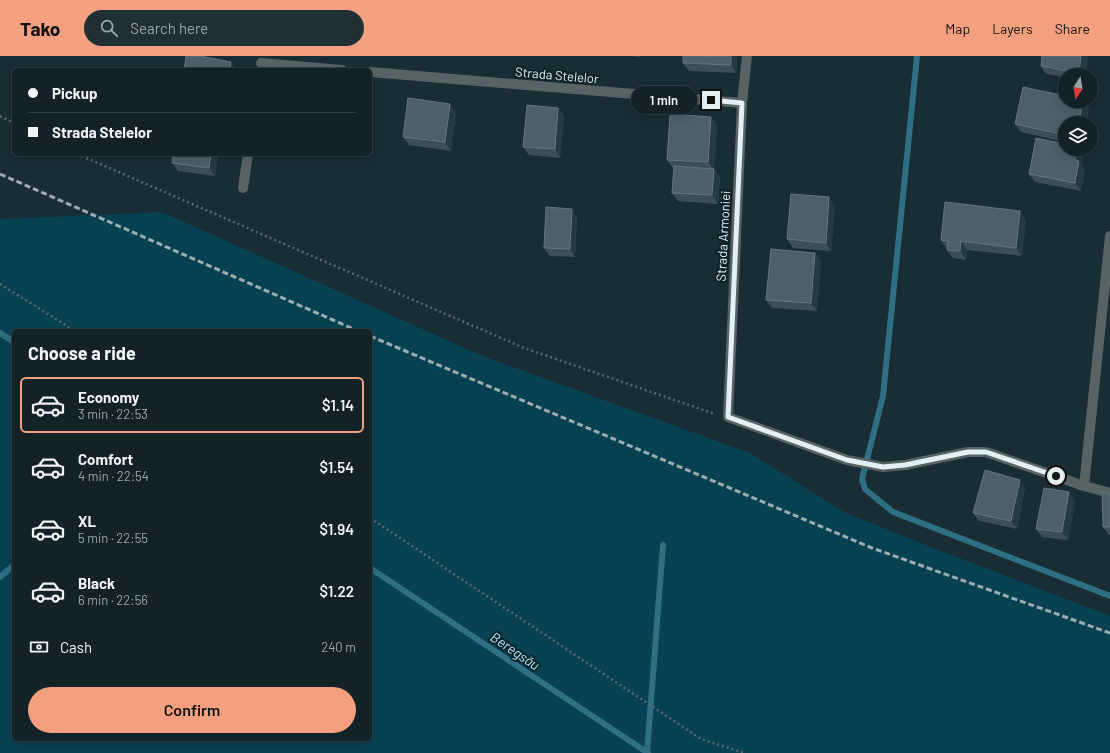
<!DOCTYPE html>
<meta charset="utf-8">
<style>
body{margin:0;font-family:Barlow,sans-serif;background:#202f33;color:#f1f3f6;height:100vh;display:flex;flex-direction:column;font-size:15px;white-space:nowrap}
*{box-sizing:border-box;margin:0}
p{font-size:13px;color:#9da4a7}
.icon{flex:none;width:22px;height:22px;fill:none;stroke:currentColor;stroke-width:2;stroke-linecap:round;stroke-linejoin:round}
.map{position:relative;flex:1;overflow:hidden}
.side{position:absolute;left:12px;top:273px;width:360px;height:412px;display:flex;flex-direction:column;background:#132227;border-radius:6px;box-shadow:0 2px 10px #0003,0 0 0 1px #323f44}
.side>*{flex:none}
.guide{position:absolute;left:12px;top:12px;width:360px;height:88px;border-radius:6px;box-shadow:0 2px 10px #0003,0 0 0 1px #323f44;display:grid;align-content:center;height:88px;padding:0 16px;background:#132227}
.needle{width:26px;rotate:192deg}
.tools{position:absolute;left:1058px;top:12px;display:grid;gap:8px}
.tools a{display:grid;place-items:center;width:40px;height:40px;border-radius:50%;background:#132227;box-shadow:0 2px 10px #0003,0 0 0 1px #323f44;font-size:20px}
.end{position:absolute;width:18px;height:18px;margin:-9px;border:5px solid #e2eff3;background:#111;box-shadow:0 0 0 2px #111}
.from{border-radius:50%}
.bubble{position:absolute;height:28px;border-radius:14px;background:#132227;box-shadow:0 2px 10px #0003,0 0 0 1px #323f44;font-size:13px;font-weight:600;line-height:28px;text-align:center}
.guide b{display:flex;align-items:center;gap:14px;height:38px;font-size:15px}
.guide b+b{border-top:1px solid #323f44}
.guide i{width:10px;height:10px;background:#f1f3f6}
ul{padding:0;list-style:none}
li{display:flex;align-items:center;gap:12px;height:56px;margin:0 8px 6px;padding:0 8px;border:2px solid transparent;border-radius:6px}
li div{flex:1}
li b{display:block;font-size:15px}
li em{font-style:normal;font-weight:600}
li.current{border-color:#f2a080}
li>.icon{width:36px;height:36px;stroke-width:1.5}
h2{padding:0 16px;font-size:18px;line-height:48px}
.pay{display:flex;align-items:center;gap:10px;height:44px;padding:0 16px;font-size:15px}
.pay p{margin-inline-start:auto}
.button{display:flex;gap:8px;margin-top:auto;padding:8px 16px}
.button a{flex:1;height:46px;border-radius:24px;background:#f2a080;color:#111;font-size:16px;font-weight:600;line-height:46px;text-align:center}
header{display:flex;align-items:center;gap:24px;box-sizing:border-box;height:56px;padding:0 20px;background:#f2a080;color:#111}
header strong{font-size:19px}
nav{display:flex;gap:22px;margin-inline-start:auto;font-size:14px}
.search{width:280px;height:36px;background:#202f33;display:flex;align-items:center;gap:10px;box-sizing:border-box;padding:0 14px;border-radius:22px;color:#9da4a7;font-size:15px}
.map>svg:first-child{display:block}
</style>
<header>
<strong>Tako</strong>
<div class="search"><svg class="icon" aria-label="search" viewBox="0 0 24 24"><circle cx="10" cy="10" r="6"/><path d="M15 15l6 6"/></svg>Search here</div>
<nav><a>Map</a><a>Layers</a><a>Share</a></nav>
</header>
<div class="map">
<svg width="1110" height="697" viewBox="0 0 1110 697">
<rect width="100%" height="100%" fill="#192d34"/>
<!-- green -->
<path fill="#084252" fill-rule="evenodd" d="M162 156 480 299 750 397 844 456 941 495 1110 560V697H0V163ZM14 275H370V683H14Z"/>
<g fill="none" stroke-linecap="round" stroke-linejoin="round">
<!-- stream -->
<g stroke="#2e6f84" stroke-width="6">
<polyline points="917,0 883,340 862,423 865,433 893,456 1110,540"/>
<polyline points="0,277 14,286"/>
<polyline points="370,512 648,697"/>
<polyline points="0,521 14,509"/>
<polyline points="647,697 663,489"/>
</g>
<!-- path -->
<g stroke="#596b71" stroke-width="2.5" stroke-dasharray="2 3" stroke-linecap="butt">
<polyline points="0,60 14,67"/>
<polyline points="77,98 524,292 715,358"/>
<polyline points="0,228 75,275"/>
<polyline points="370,462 701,683 744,697"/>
</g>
<!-- street -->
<g stroke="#596366" stroke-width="10">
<polyline points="747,0 742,47 728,361 847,404 883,411 905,409 968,396 986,396 1084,430 1110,437"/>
<polyline points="261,7 342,14"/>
<polyline points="370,16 742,47"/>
<polyline points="243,132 248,98"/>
<polyline points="1084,430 1110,180"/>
</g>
<!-- rail -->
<g stroke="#9dacb1" stroke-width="3" stroke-dasharray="6 3" stroke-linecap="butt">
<polyline points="0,118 358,275"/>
<polyline points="370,280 872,492 1110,577"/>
</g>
</g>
<!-- wall -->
<g fill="#3c4f57">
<polygon points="628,0 640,0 640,1"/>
<polygon points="683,0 737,0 736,17 689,15 683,7"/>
<polygon points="1042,0 1085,19 1065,19 1065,21 1046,18 1041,10"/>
<polygon points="1065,45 1084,45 1089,52 1086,67 1065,67 1065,86 1021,76 1015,68"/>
<polygon points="558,52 564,60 560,102 529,99 523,91"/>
<polygon points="456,56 451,95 409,89 403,81"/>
<polygon points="711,61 717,69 714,113 720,121 718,148 678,145 672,137 674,112 673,112 667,104"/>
<polygon points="218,98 215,120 178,115 172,107"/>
<polygon points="1083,99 1081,108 1085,113 1081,135 1035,126 1029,118"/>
<polygon points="835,149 831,195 793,192 787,183"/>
<polygon points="577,161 575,201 550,200 544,192"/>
<polygon points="1026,164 1022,200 967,194 966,204 953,202 947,194 947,192 946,192 941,184"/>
<polygon points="815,197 821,205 817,255 772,252 766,244"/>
<polygon points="1025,432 1017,473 979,465 973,457"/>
<polygon points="1069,436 1075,445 1068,484 1042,481 1036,473"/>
<polygon points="1110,438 1110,479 1109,479 1103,471"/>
</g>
<!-- shaded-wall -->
<g fill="#263a42">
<polygon points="731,0 737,0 736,17 731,9"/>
<polygon points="1081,0 1089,0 1085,19 1080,19 1079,17"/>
<polygon points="231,6 236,14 229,14"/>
<polygon points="1083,45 1084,45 1089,52 1086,67 1079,67 1079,66"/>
<polygon points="450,48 456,56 451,95 445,86"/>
<polygon points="558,52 564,60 560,102 555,93"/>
<polygon points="711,61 717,69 714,113 720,121 718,148 712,139 714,114 708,106"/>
<polygon points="1077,93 1079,93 1083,99 1081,108 1085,113 1081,135 1075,127 1075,104"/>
<polygon points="211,98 218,98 215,120 209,112"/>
<polygon points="829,141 835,149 831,195 826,187"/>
<polygon points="572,153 577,161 575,201 570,193"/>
<polygon points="1020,155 1026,164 1022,200 1016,192"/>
<polygon points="961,185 967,194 966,204 960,195"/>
<polygon points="815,197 821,205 817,255 811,247"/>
<polygon points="1020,424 1025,432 1017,473 1011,465"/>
<polygon points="1069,436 1075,445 1068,484 1062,476"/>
</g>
<!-- building -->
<g fill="#4d6068" stroke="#65777d">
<polygon points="186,0 200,0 231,6 229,14 184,14"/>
<polygon points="683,0 731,0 731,9 683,7"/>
<polygon points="1042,0 1081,0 1079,17 1041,10"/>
<polygon points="1023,31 1065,40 1065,45 1083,45 1079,66 1074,65 1073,67 1065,67 1065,79 1015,68"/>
<polygon points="408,42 450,48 445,86 403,81"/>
<polygon points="527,49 558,52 555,93 523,91"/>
<polygon points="670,58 711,61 708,106 667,104"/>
<polygon points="1036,82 1065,88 1065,93 1077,93 1075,104 1079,105 1075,127 1029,118"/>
<polygon points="173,98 211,98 209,112 172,107"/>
<polygon points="674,110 714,113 712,139 672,137"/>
<polygon points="791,138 829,141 826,187 787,183"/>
<polygon points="945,146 1020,155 1016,192 961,185 960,195 947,194 948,185 941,184"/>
<polygon points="546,151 572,153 570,193 544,192"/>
<polygon points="771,193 815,197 811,247 766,244"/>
<polygon points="985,414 1020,424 1011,465 973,457"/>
<polygon points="1044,432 1069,436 1062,476 1036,473"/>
<polygon points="1102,436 1110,438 1110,471 1103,471"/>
</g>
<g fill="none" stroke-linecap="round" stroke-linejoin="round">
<!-- route -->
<polyline stroke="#e2eff3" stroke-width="5" points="711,44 742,47 728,361 847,404 883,411 905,409 968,396 986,396 1056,420"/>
</g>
<g text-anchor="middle" stroke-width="4" stroke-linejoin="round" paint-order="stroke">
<!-- street labels -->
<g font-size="13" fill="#e2eff3" stroke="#0f232a">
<text transform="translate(557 19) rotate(5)" y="5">Strada Stelelor</text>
<text transform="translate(723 180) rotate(-87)" y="5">Strada Armoniei</text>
</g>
<!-- water labels -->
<g font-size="14" font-style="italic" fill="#b0e6f9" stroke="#0f232a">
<text transform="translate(515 595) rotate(34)" y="5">Beregsău</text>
</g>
</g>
</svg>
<div class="tools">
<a><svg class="needle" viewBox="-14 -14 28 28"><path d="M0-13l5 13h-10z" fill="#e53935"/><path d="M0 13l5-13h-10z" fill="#9da4a7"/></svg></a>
<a><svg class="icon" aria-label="layers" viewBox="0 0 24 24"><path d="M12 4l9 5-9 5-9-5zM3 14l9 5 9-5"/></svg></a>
</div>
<i class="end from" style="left:1056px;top:420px"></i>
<i class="end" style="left:711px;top:44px"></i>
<div class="bubble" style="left:631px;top:30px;width:66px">1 min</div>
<div class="guide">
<b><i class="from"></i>Pickup</b>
<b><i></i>Strada Stelelor</b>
</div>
<section class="side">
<h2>Choose a ride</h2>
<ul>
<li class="current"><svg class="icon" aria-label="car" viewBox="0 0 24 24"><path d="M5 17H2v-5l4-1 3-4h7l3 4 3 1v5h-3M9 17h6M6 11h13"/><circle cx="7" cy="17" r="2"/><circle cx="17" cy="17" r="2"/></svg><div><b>Economy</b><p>3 min · 22:53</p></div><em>$1.14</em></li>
<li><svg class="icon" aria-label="car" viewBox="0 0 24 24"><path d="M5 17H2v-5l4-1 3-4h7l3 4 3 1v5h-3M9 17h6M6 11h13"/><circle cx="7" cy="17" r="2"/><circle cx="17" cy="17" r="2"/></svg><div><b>Comfort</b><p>4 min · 22:54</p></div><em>$1.54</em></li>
<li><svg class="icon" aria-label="car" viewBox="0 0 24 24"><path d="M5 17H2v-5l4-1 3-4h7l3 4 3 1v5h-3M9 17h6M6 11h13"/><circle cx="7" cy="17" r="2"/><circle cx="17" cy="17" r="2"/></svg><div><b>XL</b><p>5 min · 22:55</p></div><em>$1.94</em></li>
<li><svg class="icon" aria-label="car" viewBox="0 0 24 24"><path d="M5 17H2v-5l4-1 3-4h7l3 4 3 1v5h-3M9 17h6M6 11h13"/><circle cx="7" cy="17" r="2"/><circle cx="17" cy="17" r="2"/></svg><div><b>Black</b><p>6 min · 22:56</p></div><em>$1.22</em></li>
</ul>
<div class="pay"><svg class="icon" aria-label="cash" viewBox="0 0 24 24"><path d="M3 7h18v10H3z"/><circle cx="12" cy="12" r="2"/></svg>Cash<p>240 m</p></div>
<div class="button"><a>Confirm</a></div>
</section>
</div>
